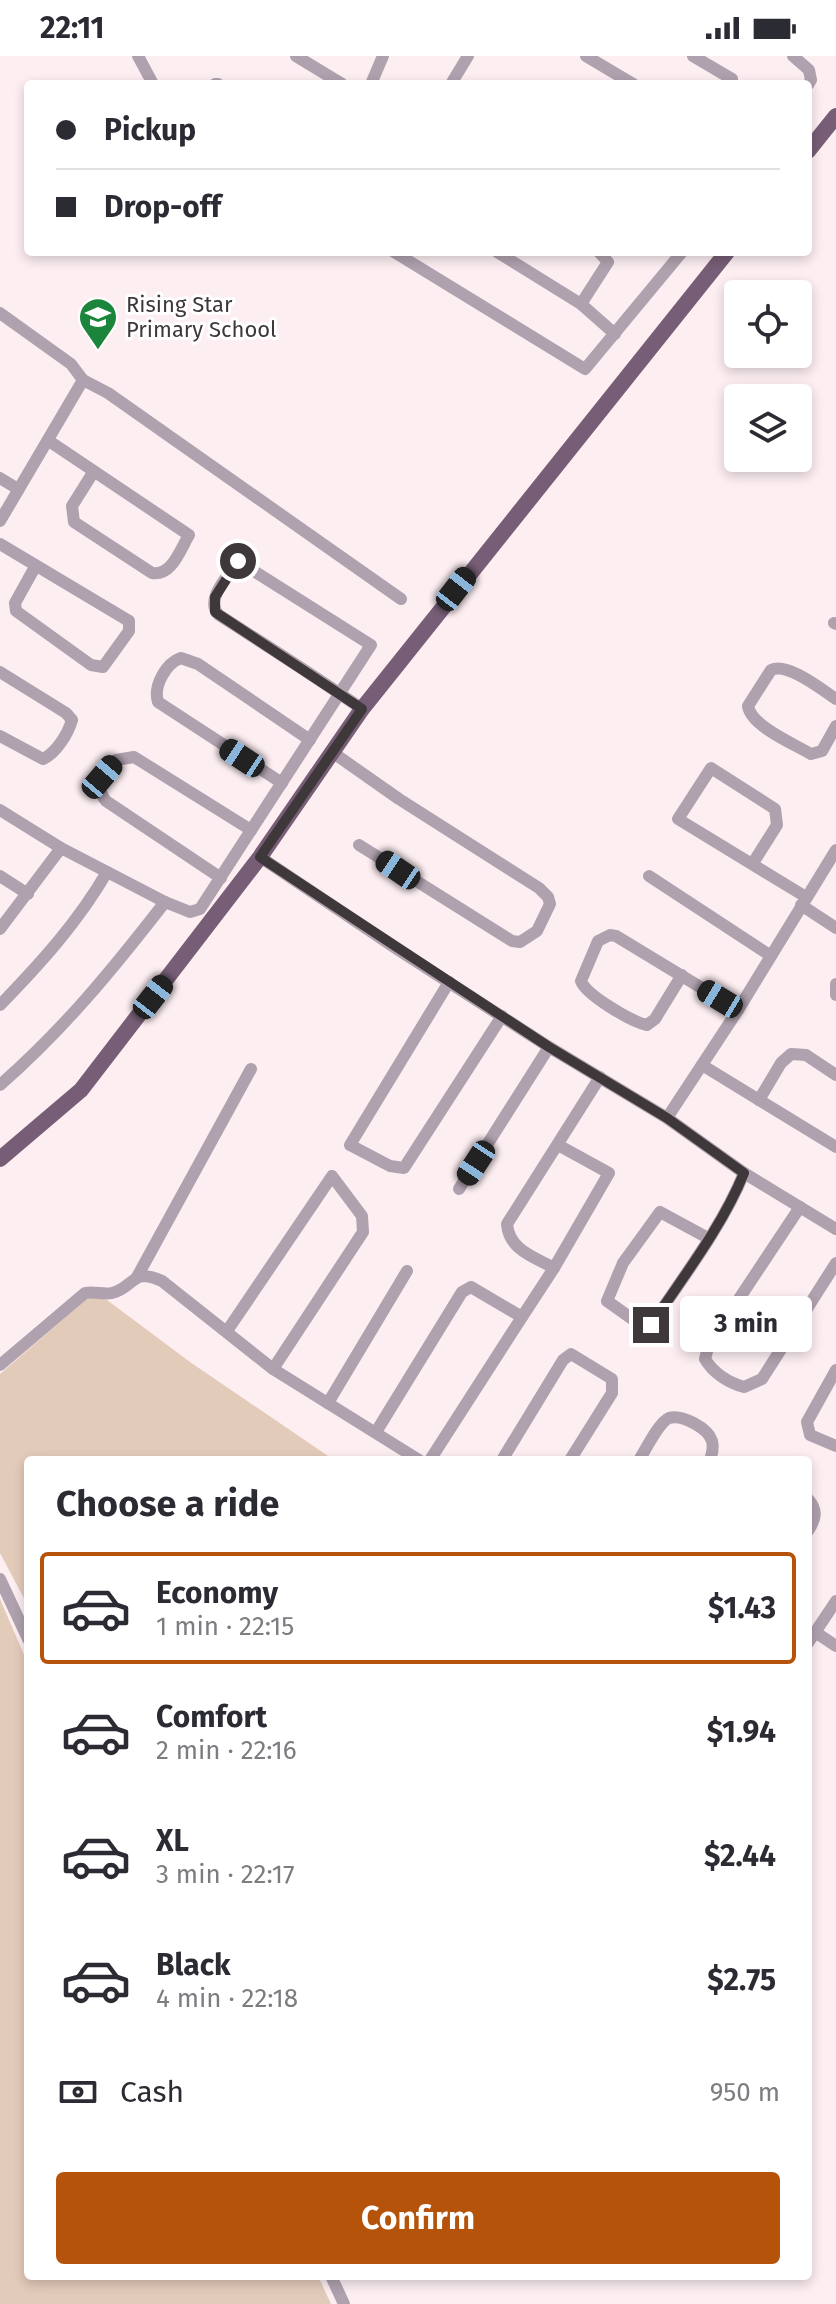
<!DOCTYPE html>
<meta charset="utf-8">
<style>
body{margin:0;font-family:"Fira Sans",sans-serif;background:#f7f7f7;color:#2b2b33;height:100vh;display:flex;flex-direction:column;font-size:30px;white-space:nowrap}
*{box-sizing:border-box;margin:0}
p{font-size:26px;color:#7c7c81}
.icon{flex:none;width:44px;height:44px;fill:none;stroke:currentColor;stroke-width:2;stroke-linecap:round;stroke-linejoin:round}
.map{position:relative;flex:1;overflow:hidden}
.drawer{position:absolute;left:24px;top:1400px;width:788px;height:824px;display:flex;flex-direction:column;background:#fff;border-radius:8px;box-shadow:0 4px 12px #0003}
.drawer>*{flex:none}
.top-card{position:absolute;left:24px;top:24px;width:788px;height:176px;border-radius:8px;box-shadow:0 4px 12px #0003;display:grid;align-content:center;height:176px;padding:0 32px;background:#fff}
.tools{position:absolute;left:724px;top:224px;display:grid;gap:16px}
.tools a{display:grid;place-items:center;width:88px;height:88px;border-radius:8px;background:#fff;box-shadow:0 4px 12px #0003;font-size:40px}
.end{position:absolute;width:36px;height:36px;margin:-18px;border:10px solid #3f383a;background:#fff;box-shadow:0 0 0 4px #fff}
.from{border-radius:50%}
.bubble{position:absolute;height:56px;border-radius:8px;background:#fff;box-shadow:0 4px 12px #0003;font-size:26px;font-weight:700;line-height:56px;text-align:center}
.car{position:absolute;width:24px;height:48px;margin:-24px -12px;border-radius:10px;box-shadow:0 0 6px 2px #0007;background:linear-gradient(#222 24%,#8ab4d8 0 40%,#222 0 76%,#8ab4d8 0 86%,#222 0)}
.top-card b{display:flex;align-items:center;gap:28px;height:76px;font-size:30px}
.top-card b+b{border-top:2px solid #e1e1e2}
.top-card i{width:20px;height:20px;background:#2b2b33}
ul{padding:0;list-style:none}
li{display:flex;align-items:center;gap:24px;height:112px;margin:0 16px 12px;padding:0 16px;border:4px solid transparent;border-radius:8px}
li div{flex:1}
li b{display:block;font-size:30px}
li em{font-style:normal;font-weight:700}
li.selected{border-color:#b45309}
li>.icon{width:72px;height:72px;stroke-width:1.5}
h2{padding:0 32px;font-size:36px;line-height:96px}
.pay{display:flex;align-items:center;gap:20px;height:88px;padding:0 32px;font-size:30px}
.pay p{margin-inline-start:auto}
.primary-button{display:flex;gap:16px;margin-top:auto;padding:16px 32px}
.primary-button a{flex:1;height:92px;border-radius:8px;background:#b45309;color:#fff;font-size:32px;font-weight:700;line-height:92px;text-align:center}
.status{display:flex;justify-content:space-between;align-items:center;height:56px;padding:0 40px;background:#fff;direction:ltr}
.status svg{height:22px;fill:currentColor}
.map>svg:first-child{display:block}
</style>
<div class="status"><b>22:11</b><svg viewBox="0 0 49 12"><path d="M0 12V9h3v3zM5 12V6h3v6zM10 12V3h3v9zM15 12V0h3v12zM26 1h20v11H26zM47 4h2v5h-2z"/></svg></div>
<div class="map">
<svg width="836" height="2248" viewBox="0 0 836 2248">
<rect width="100%" height="100%" fill="#fdeef2"/>
<!-- green -->
<g fill="#e3cbba">
<polygon points="89,1241 107,1244 190,1306 334,1404 28,1404 28,1550 0,1497 0,1318"/>
<polygon points="0,1543 28,1608 28,2220 318,2220 331,2248 0,2248"/>
</g>
<g fill="none" stroke-linecap="round" stroke-linejoin="round">
<!-- minor -->
<g stroke="#afa1ae" stroke-width="12">
<polyline points="138,0 153,28"/>
<polyline points="296,0 342,28"/>
<polyline points="586,0 633,28"/>
<polyline points="693,0 732,23 732,28"/>
<polyline points="793,0 809,14 811,24 808,29"/>
<polyline points="215,28 218,28"/>
<polyline points="371,28 383,0"/>
<polyline points="451,28 468,0"/>
<polyline points="394,196 585,313 682,196"/>
<polyline points="497,196 581,248 615,278"/>
<polyline points="581,248 608,206 599,196"/>
<polyline points="0,257 71,308 83,324 108,337 401,543"/>
<path d="M49 385 189 479C180 494 172 520 152 517L74 466 72 450 94 415"/>
<polyline points="0,422 18,433"/>
<polyline points="0,465 83,324"/>
<polyline points="0,488 129,565 129,575 103,611 91,609 16,555 15,547 35,511"/>
<polyline points="834,567 836,568"/>
<path d="M0 616 66 657 72 664C68 678 56 697 43 703L0 680"/>
<path d="M836 643C821 633 787 606 771 614L748 650C751 670 794 688 811 698L822 695 836 670"/>
<polyline points="332,696 399,743 539,832 548,841 550,848 537,875 520,886 512,885 359,789"/>
<path d="M282 727 158 646C153 630 166 607 181 602L198 608 310 684"/>
<path d="M0 754 61 792 165 846 190 856 200 853 371 589 238 505C228 520 204 544 219 559 267 590 315 620 362 653"/>
<polyline points="260,801 397,893 549,991 667,1062 744,1117 836,1173"/>
<polyline points="753,807 777,769 775,753 711,712 678,763 806,841"/>
<polyline points="0,820 28,838"/>
<polyline points="649,820 771,900"/>
<path d="M221 822 106 745C93 729 105 717 116 704L134 701 251 774"/>
<polyline points="801,849 836,872"/>
<polyline points="0,873 61,792"/>
<path d="M682 919 655 963 647 969C632 966 586 939 581 925L598 885 610 879 616 880 738 954"/>
<polyline points="449,926 350,1089 390,1110 404,1112 502,960"/>
<polyline points="836,928 836,939"/>
<path d="M0 949C40 908 78 866 107 816"/>
<polyline points="702,1009 836,1091"/>
<path d="M0 1029C64 973 113 913 165 846"/>
<polyline points="759,1044 781,1007 791,998 806,999 836,1019"/>
<polyline points="667,1062 738,954 836,794"/>
<path d="M558 1089 609 1117 554 1212C534 1201 509 1194 507 1168L600 1021"/>
<polyline points="459,1133 549,991"/>
<path d="M800 1151 709 1288 705 1303C713 1317 729 1327 744 1331L762 1323 836 1207"/>
<path d="M708 1182 660 1156 623 1207 607 1245 638 1267 651 1269C683 1221 722 1171 744 1117"/>
<polyline points="137,1221 251,1013"/>
<polyline points="522,1261 554,1212"/>
<polyline points="227,1275 332,1120 362,1160 363,1176 273,1313"/>
<path d="M0 1309 85 1237C94 1235 104 1239 112 1237 135 1231 132 1211 162 1225L273 1313 419 1404"/>
<polyline points="836,1314 807,1366 810,1379 836,1390"/>
<polyline points="328,1347 407,1215"/>
<polyline points="376,1376 462,1236 471,1231 522,1261 430,1404"/>
<polyline points="502,1404 563,1304 571,1298 612,1323 612,1337 570,1404"/>
<path d="M639 1404C645 1395 659 1366 669 1362 682 1358 708 1372 712 1385 714 1392 712 1398 710 1404"/>
<path d="M808 1443C818 1454 816 1463 808 1475"/>
<polyline points="0,1523 28,1583"/>
<polyline points="815,1576 836,1590"/>
<polyline points="808,1587 836,1545"/>
<polyline points="331,2220 344,2248"/>
</g>
<!-- major -->
<g stroke="#775e76" stroke-width="16">
<polyline points="808,95 836,60"/>
<polyline points="0,1103 81,1034 260,801 362,653 727,196"/>
</g>
</g>
<g fill="none" stroke-linecap="round" stroke-linejoin="round">
<!-- route -->
<path stroke="#3f383a" stroke-width="10" d="M238 505 215 541V556L362 653 260 801 549 991 667 1062 744 1117C722 1171 683 1221 651 1269"/>
</g>
<!-- icons -->
<defs>
<g id="school-pin" transform="scale(2)"><path d="M0 17L-7.5 6A9.5 9.5 0 1 1 7.5 6Z" fill="#1b853b" stroke="#fff"/><path d="M0-5L7-2L0 1L-7-2ZM-4 1L0 2.5L4 1V4Q0 6-4 4Z" fill="#fff"/></g>
</defs>
<g fill-rule="evenodd">
<use href="#school-pin" x="98" y="261"/>
</g>
<g text-anchor="middle" stroke-width="6" stroke-linejoin="round" paint-order="stroke">
<!-- poi labels -->
<g font-size="22" fill="#3f383a" stroke="#fff" text-anchor="start">
<text x="126" y="256">Rising Star<tspan x="126" dy="25">Primary School</tspan></text>
</g>
</g>
</svg>
<div class="tools">
<a><svg class="icon" aria-label="locate" viewBox="0 0 24 24"><circle cx="12" cy="12" r="6"/><path d="M12 2v4M12 18v4M2 12h4M18 12h4"/></svg></a>
<a><svg class="icon" aria-label="layers" viewBox="0 0 24 24"><path d="M12 4l9 5-9 5-9-5zM3 14l9 5 9-5"/></svg></a>
</div>
<i class="end from" style="left:238px;top:505px"></i>
<i class="end" style="left:651px;top:1269px"></i>
<div class="bubble" style="left:680px;top:1240px;width:132px">3 min</div>
<i class="car" style="left:456px;top:533px;rotate:38deg"></i>
<i class="car" style="left:242px;top:702px;rotate:303deg"></i>
<i class="car" style="left:102px;top:721px;rotate:40deg"></i>
<i class="car" style="left:398px;top:814px;rotate:304deg"></i>
<i class="car" style="left:153px;top:941px;rotate:38deg"></i>
<i class="car" style="left:720px;top:943px;rotate:301deg"></i>
<i class="car" style="left:476px;top:1107px;rotate:213deg"></i>
<div class="top-card">
<b><i class="from"></i>Pickup</b>
<b><i></i>Drop-off</b>
</div>
<section class="drawer">
<h2>Choose a ride</h2>
<ul>
<li class="selected"><svg class="icon" aria-label="car" viewBox="0 0 24 24"><path d="M5 17H2v-5l4-1 3-4h7l3 4 3 1v5h-3M9 17h6M6 11h13"/><circle cx="7" cy="17" r="2"/><circle cx="17" cy="17" r="2"/></svg><div><b>Economy</b><p>1 min · 22:15</p></div><em>$1.43</em></li>
<li><svg class="icon" aria-label="car" viewBox="0 0 24 24"><path d="M5 17H2v-5l4-1 3-4h7l3 4 3 1v5h-3M9 17h6M6 11h13"/><circle cx="7" cy="17" r="2"/><circle cx="17" cy="17" r="2"/></svg><div><b>Comfort</b><p>2 min · 22:16</p></div><em>$1.94</em></li>
<li><svg class="icon" aria-label="car" viewBox="0 0 24 24"><path d="M5 17H2v-5l4-1 3-4h7l3 4 3 1v5h-3M9 17h6M6 11h13"/><circle cx="7" cy="17" r="2"/><circle cx="17" cy="17" r="2"/></svg><div><b>XL</b><p>3 min · 22:17</p></div><em>$2.44</em></li>
<li><svg class="icon" aria-label="car" viewBox="0 0 24 24"><path d="M5 17H2v-5l4-1 3-4h7l3 4 3 1v5h-3M9 17h6M6 11h13"/><circle cx="7" cy="17" r="2"/><circle cx="17" cy="17" r="2"/></svg><div><b>Black</b><p>4 min · 22:18</p></div><em>$2.75</em></li>
</ul>
<div class="pay"><svg class="icon" aria-label="cash" viewBox="0 0 24 24"><path d="M3 7h18v10H3z"/><circle cx="12" cy="12" r="2"/></svg>Cash<p>950 m</p></div>
<div class="primary-button"><a>Confirm</a></div>
</section>
</div>
